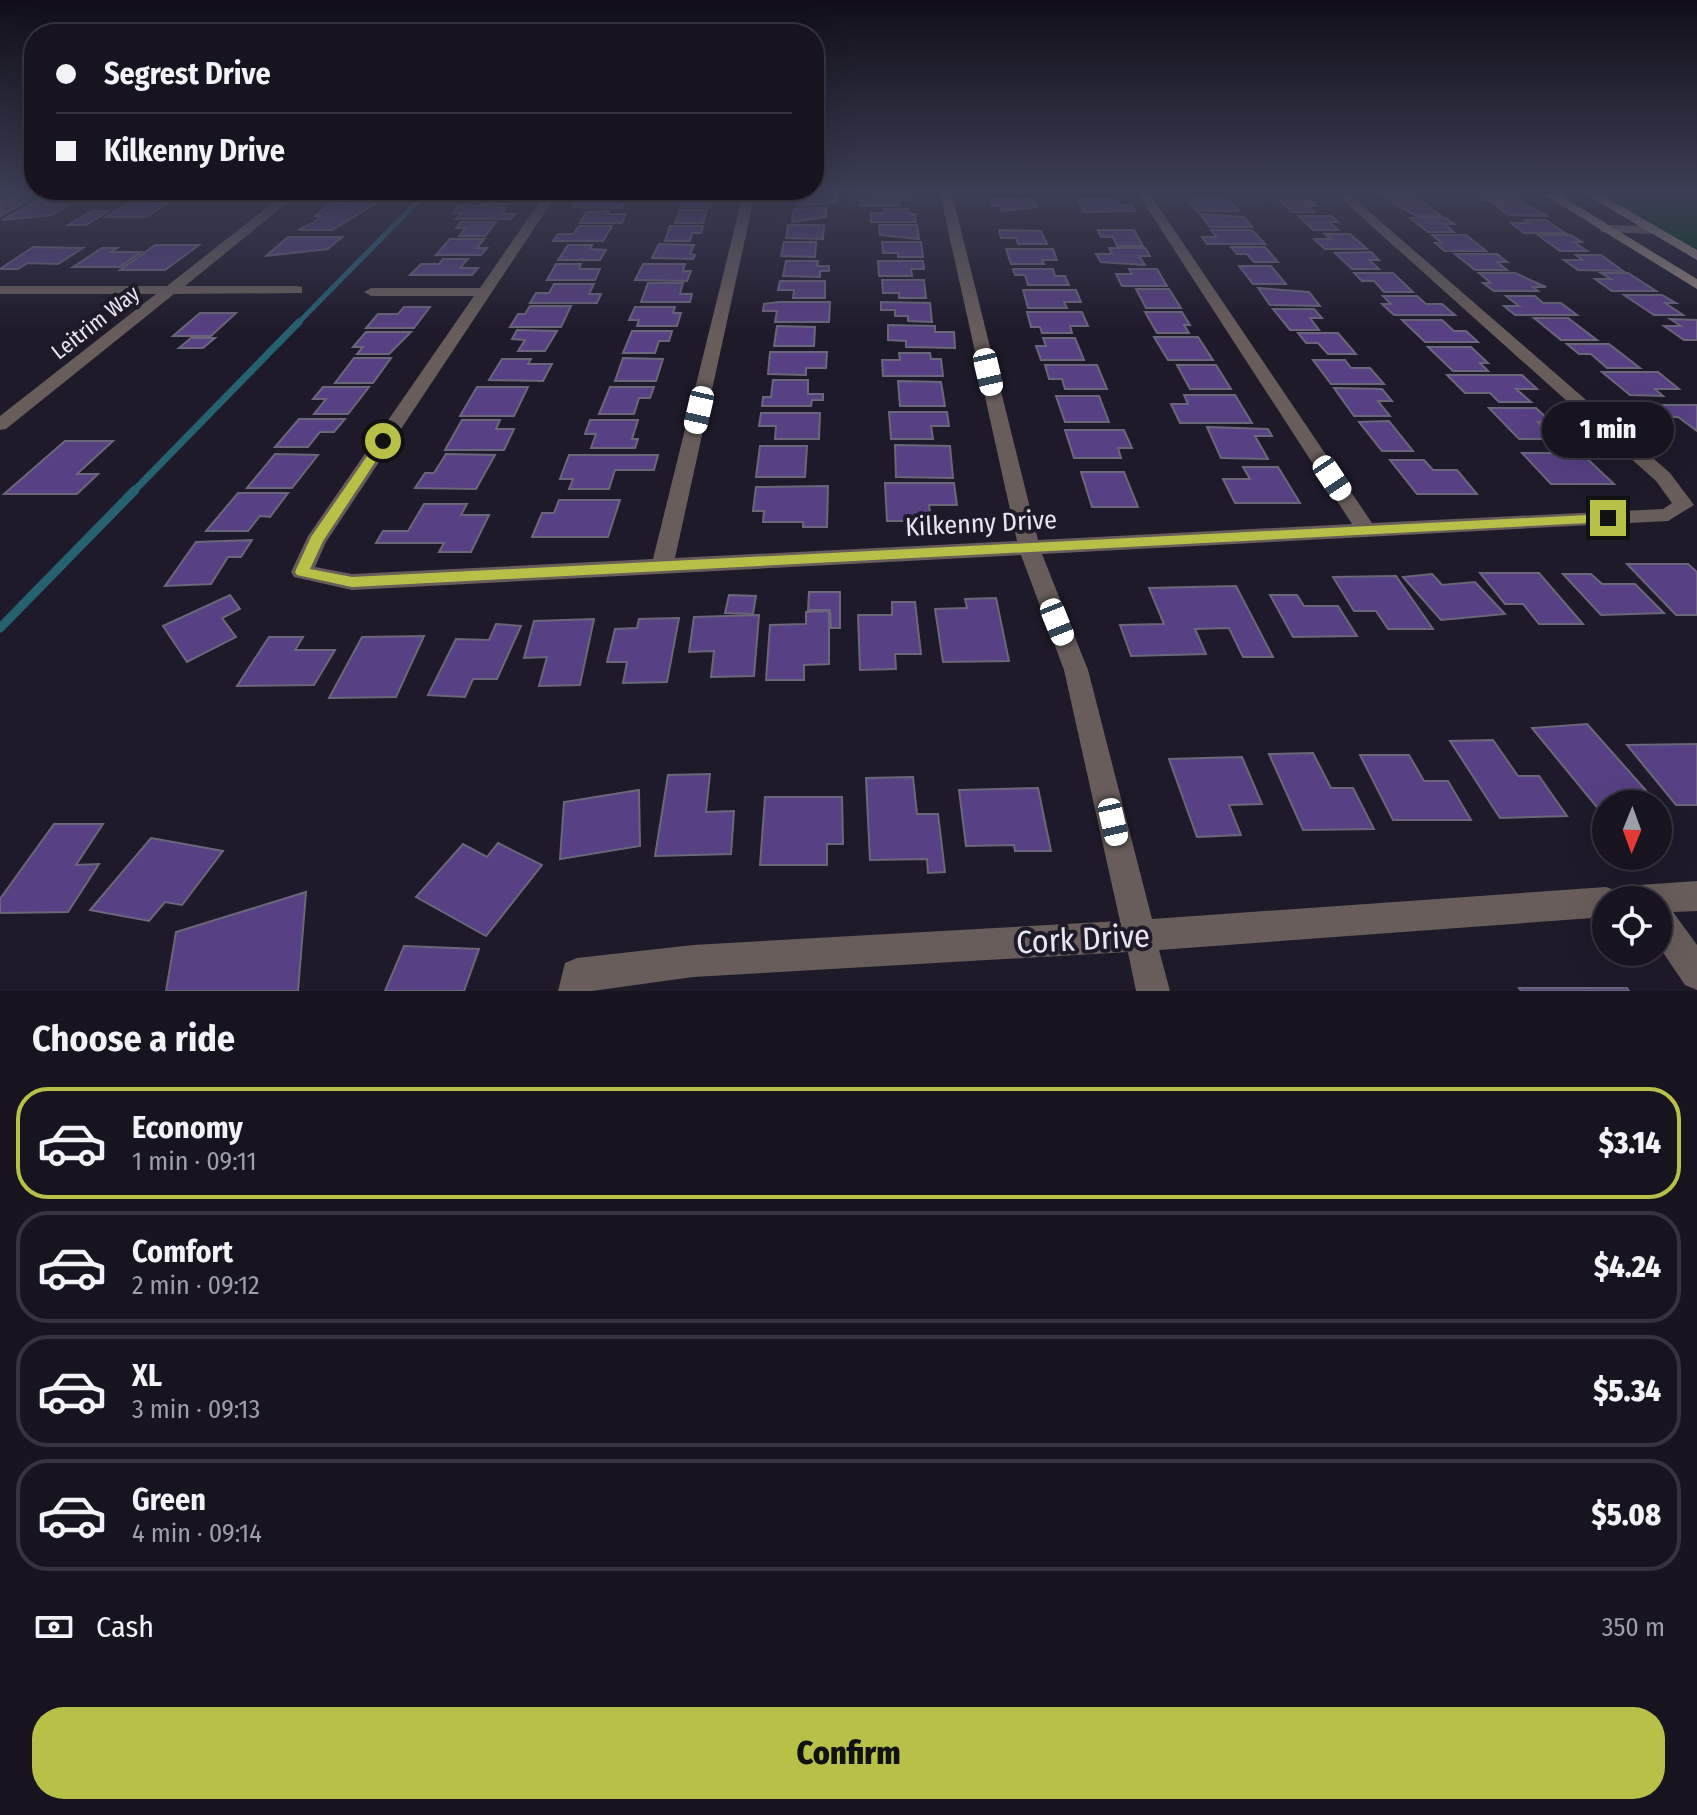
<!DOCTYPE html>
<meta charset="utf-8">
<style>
body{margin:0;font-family:"Fira Sans Condensed",sans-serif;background:#201d29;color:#f1f3f6;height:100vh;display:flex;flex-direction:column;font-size:30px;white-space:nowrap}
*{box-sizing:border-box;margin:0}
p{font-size:26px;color:#9e9ea5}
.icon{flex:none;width:44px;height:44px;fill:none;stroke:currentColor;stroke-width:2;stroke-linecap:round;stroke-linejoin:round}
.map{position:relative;height:991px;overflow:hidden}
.sheet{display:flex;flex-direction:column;background:#171420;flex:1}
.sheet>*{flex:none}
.top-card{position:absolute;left:24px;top:24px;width:800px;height:176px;border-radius:32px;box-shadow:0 8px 32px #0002,0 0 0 2px #36333e;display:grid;align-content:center;height:176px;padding:0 32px;background:#171420}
.needle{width:52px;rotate:181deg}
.controls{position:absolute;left:1592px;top:790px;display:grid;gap:16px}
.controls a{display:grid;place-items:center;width:80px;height:80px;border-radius:50%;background:#171420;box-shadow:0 8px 32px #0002,0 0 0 2px #36333e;font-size:40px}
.end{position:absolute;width:36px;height:36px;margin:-18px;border:10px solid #b7c148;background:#111;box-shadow:0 0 0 4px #111}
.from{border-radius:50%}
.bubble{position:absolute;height:56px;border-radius:28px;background:#171420;box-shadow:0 8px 32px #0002,0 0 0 2px #36333e;font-size:26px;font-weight:800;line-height:56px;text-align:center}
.car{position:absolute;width:24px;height:48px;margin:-24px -12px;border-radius:10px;box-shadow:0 0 6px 2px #0007;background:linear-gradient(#fff 24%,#345 0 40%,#fff 0 76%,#345 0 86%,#fff 0)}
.top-card b{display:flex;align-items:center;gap:28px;height:76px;font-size:30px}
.top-card b+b{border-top:2px solid #36333e}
.top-card i{width:20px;height:20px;background:#f1f3f6}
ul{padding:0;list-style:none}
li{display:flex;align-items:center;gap:24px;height:112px;margin:0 16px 12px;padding:0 16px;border:4px solid #36333e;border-radius:32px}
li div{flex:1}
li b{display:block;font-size:30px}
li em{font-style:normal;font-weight:800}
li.current{border-color:#b7c148}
li>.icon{width:72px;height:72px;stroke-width:1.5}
h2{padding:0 32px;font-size:36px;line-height:96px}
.pay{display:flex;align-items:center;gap:20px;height:88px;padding:0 32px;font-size:30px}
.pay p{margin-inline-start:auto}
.button{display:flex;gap:16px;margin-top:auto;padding:16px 32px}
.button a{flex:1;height:92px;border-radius:32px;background:#b7c148;color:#111;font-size:32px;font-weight:800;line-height:92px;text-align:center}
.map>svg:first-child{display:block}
</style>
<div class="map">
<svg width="1697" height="991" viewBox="0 0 1697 991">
<rect width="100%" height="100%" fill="#1f1a2a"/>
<!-- green -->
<polygon fill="#053916" points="1592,194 1697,194 1697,257"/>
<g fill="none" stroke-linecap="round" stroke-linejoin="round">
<!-- stream-far2 -->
<polyline stroke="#25616f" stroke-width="5" points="297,324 425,194"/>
<!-- stream-far1 -->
<polyline stroke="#25616f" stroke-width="7" points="133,492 299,322"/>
<!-- stream -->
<polyline stroke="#25616f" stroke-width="9" points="0,628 135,490"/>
</g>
<!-- building -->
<g fill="#574083" stroke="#6c667a" stroke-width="2">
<polygon points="491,194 518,194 510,204 482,204"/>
<polygon points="597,194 628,194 621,208 572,207 575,202 592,202"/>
<polygon points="794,194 836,194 836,202 798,206"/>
<polygon points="872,194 911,194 912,200 899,200 900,206 860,206 860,200 872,200"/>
<polygon points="1381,194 1408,194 1415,200 1387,199"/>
<polygon points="1473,194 1510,194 1519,200 1481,200"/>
<polygon points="685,195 714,195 710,207 681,207"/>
<polygon points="19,198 12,202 25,202 0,216 0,200"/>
<polygon points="1186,198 1227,198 1239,211 1197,211"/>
<polygon points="990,199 1033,199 1037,207 1001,211 999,206 992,206"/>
<polygon points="1077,199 1115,199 1119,205 1131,205 1135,211 1084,212"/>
<polygon points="39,200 54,200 44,205 69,205 52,215 2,220"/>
<polygon points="1280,200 1310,200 1316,206 1307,206 1314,212 1291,212"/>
<polygon points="1391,202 1423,202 1441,216 1417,216"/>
<polygon points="1490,202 1520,202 1548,216 1509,215"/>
<polygon points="168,203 146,217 106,217 127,204"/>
<polygon points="330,203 375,204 332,230 298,230 313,223 321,216 315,216"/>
<polygon points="459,205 507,207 501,214 515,214 511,219 456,219 462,213 453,213"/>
<polygon points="826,208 826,217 792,222 794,209"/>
<polygon points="884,209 908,209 909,214 915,214 916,222 871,222 871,213 884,213"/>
<polygon points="680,210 707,210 703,223 675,223"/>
<polygon points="92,211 109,211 86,225 68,225"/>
<polygon points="609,211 607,214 626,214 622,223 580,223 586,212"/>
<polygon points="1200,214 1244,217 1252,227 1210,227"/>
<polygon points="1299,216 1331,216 1338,222 1329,222 1338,230 1313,230"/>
<polygon points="1410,218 1446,218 1454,224 1444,224 1454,232 1428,232"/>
<polygon points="1525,220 1545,220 1565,233 1524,233 1511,223 1530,223"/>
<polygon points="461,222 496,222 485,236 459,236 466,228 456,228"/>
<polygon points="788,225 824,225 823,239 786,238"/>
<polygon points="879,225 917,225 919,239 880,235"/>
<polygon points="579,226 612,226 603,241 553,241 558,234 573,234"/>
<polygon points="670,226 703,226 701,233 692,233 690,241 665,241"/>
<polygon points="999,230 1041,231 1047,244 1018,244 1016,238 1001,238"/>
<polygon points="1098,230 1134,230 1143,246 1117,246 1113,237 1101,237"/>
<polygon points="1211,230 1252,230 1265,244 1207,244 1202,237 1217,237"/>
<polygon points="1325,234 1350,234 1367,249 1325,249 1314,239 1331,239"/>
<polygon points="1432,235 1466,235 1486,251 1445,251 1435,243 1442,243"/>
<polygon points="1538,235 1571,235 1582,242 1574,242 1587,251 1560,251"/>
<polygon points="288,237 342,237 328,249 266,256"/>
<polygon points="450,239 484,239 477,248 487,248 481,255 436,255"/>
<polygon points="784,242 816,242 815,257 781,256"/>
<polygon points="882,242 921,242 923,257 898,257 898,253 883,253"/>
<polygon points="659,244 694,245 690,254 695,255 693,259 652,258"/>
<polygon points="155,245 199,245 165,270 120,270"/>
<polygon points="568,245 592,245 590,249 606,250 600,260 558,260"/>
<polygon points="33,247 83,248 58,264 28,263 18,269 0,269"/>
<polygon points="1231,247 1265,247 1278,262 1254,262 1247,254 1237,254"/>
<polygon points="102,248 117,248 111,252 141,252 120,267 73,267"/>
<polygon points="1109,248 1145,248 1150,256 1139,256 1145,265 1101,262 1096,254 1112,254"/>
<polygon points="1006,249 1053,249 1057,260 1042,260 1044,264 1011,264"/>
<polygon points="1371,252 1379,260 1369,260 1379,269 1352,269 1335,253"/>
<polygon points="1455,254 1497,254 1507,262 1497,262 1507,270 1475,270"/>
<polygon points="1576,255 1601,255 1623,271 1578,270 1564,260 1583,260"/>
<polygon points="443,259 468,259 460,268 478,268 472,275 410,275 421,264 439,264"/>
<polygon points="786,261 818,261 817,266 829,266 829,271 820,271 820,277 783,276"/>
<polygon points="878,261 923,261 924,269 911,269 912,276 879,276"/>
<polygon points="556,264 581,264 579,269 600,269 595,280 547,280"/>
<polygon points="643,264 685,264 683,271 691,271 687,281 635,280"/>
<polygon points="1239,266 1271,266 1286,284 1253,284"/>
<polygon points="1013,269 1053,269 1055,276 1065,276 1069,285 1028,285 1025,275 1015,275"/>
<polygon points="1129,269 1157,269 1167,286 1122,286 1116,274 1132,274"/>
<polygon points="1354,273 1393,273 1413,292 1384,292 1374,281 1362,281"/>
<polygon points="1479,273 1515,273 1546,287 1533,287 1538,291 1494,291 1483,283 1491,283"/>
<polygon points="1601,273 1628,273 1656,291 1612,291 1595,279 1611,279"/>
<polygon points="882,280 924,280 926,298 899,298 899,293 883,293"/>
<polygon points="780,281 825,281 825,298 793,298 794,290 778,290"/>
<polygon points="648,283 683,283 680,294 692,294 690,302 641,302"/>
<polygon points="554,284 594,284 589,294 601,294 597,303 530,303 536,293 549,293"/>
<polygon points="1258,288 1309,292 1320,306 1270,305"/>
<polygon points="1136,289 1169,289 1181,308 1146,308"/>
<polygon points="1023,290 1076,290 1081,302 1064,302 1067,308 1028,308"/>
<polygon points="1624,295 1662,295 1676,303 1665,303 1683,315 1654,315"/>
<polygon points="1383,296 1417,296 1426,304 1442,304 1455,315 1394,315 1382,304 1391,304"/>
<polygon points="1506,296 1535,296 1543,303 1561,303 1577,315 1515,315 1504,306 1519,306"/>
<polygon points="779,302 830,302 829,322 775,322 777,311 763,311 764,304"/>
<polygon points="881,302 930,303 932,322 908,321 908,316 895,316 895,310 881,310"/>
<polygon points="530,306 571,306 561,327 510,327 518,314 525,314"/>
<polygon points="404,307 430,307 414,328 366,328 378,314 398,314"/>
<polygon points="635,307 675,307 673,313 681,313 677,326 637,326 639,320 629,320"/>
<polygon points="1273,309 1314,309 1322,318 1310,318 1319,330 1290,330"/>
<polygon points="1027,312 1082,312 1088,326 1070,326 1072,333 1042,333 1040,327 1031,327"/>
<polygon points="1145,312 1182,312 1190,325 1184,325 1189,333 1157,333"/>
<polygon points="200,313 236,313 211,336 173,336"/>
<polygon points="1534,318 1568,318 1597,340 1561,340"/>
<polygon points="1670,319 1697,320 1697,340 1684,340 1664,326 1681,326"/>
<polygon points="1402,320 1442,320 1454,331 1466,331 1478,342 1425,342"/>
<polygon points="888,325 935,326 935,332 954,332 955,348 906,347 906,341 888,340"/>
<polygon points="777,326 815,327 814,346 774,346"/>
<polygon points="517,330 557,331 545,351 518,351 525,340 512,339"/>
<polygon points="632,331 672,331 669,341 659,341 655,353 623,353"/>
<polygon points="366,332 411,332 389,354 357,354 363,347 353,347"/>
<polygon points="1298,333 1338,333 1356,354 1328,354 1318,343 1306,343"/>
<polygon points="1154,337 1198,337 1213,360 1168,360"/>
<polygon points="191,338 215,338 203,348 179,348"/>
<polygon points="1043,338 1075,338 1084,360 1041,360 1036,346 1046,346"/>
<polygon points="1567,344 1609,344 1640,368 1607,368 1591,354 1579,354"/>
<polygon points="1428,347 1471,347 1488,363 1480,363 1488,371 1453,371"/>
<polygon points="770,352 827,352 826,368 806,368 806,375 768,374"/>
<polygon points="899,353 930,353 931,359 941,359 943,376 883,376 882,360 900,360"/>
<polygon points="354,358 391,358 373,383 335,383"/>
<polygon points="623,358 663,359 656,381 615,381"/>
<polygon points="502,359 531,359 528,364 552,364 543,381 489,380"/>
<polygon points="1313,360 1345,360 1351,368 1370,368 1384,384 1331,384"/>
<polygon points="1045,365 1097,365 1107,389 1065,389 1062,379 1049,379"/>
<polygon points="1177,365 1216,365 1231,389 1190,389"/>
<polygon points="1602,372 1658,372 1679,389 1655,389 1663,396 1630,395"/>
<polygon points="1447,375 1522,375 1537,389 1516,389 1531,402 1499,402 1490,393 1465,393"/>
<polygon points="773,380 808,380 808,394 823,394 823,400 812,400 811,406 762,406 763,397 771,397"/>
<polygon points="898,381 941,382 945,406 900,406"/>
<polygon points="323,387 369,387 348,414 314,414 326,399 313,399"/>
<polygon points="477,387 528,387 514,416 460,416"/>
<polygon points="610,387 654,387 650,398 639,398 634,414 599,414"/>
<polygon points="1334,388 1382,389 1392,401 1378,401 1390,416 1354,416"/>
<polygon points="1184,395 1235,395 1252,423 1180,423 1171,404 1188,404"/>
<polygon points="1056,396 1099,396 1109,422 1065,422"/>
<polygon points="1649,405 1697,405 1697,431 1678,417 1664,417"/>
<polygon points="1489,408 1536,408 1550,421 1538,422 1556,439 1519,439"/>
<polygon points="889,412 947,412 949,426 931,426 933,439 891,439"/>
<polygon points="761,413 820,413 819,439 775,439 776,426 759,426"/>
<polygon points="299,419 345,419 334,432 320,432 308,447 275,447"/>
<polygon points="462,420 500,420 496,429 514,429 504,450 445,450"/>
<polygon points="590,420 638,420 632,439 638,439 635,448 591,448 596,434 585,434"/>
<polygon points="1389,421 1413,451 1382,451 1359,422"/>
<polygon points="1207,427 1268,429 1272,436 1255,436 1268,459 1221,458"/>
<polygon points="1065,430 1124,430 1132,448 1118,448 1121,458 1074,458"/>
<polygon points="65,441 113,441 77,474 98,474 77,494 4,494"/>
<polygon points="895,445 950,446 953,478 896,477"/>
<polygon points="760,446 807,446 805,477 756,477"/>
<polygon points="1522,453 1581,453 1614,484 1551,484"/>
<polygon points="275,454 318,455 292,488 247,488"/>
<polygon points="446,454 495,455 476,489 415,488 425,473 434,473"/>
<polygon points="569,455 658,455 654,470 615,470 609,489 569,489 573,479 560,479"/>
<polygon points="1390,460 1424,460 1433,470 1457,470 1477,494 1417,494"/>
<polygon points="1243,467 1278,467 1300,503 1235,503 1223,479 1250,479"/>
<polygon points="1081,472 1124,472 1138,507 1092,507"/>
<polygon points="885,483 954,483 957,505 929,505 931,521 887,521"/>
<polygon points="828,486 827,527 803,527 803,522 763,522 764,511 753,511 756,487"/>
<polygon points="238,493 288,493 270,517 260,516 248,531 206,531"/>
<polygon points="559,500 620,500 608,537 532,537 542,513 554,513"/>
<polygon points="424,504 467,504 461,515 489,515 471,552 439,552 444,543 376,543 383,531 408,531"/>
<polygon points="252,540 241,557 228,557 211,584 165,586 196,542"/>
<polygon points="1627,564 1688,564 1697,572 1697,615 1676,615"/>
<polygon points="1480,573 1539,573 1583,624 1539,624 1523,604 1505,604"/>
<polygon points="1432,574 1442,585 1475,582 1505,614 1441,620 1403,577"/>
<polygon points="1563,574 1591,574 1602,584 1635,584 1664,613 1601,615"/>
<polygon points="1396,576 1433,629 1388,629 1376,611 1354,611 1333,577"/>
<polygon points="1236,586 1273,657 1243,657 1229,628 1195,629 1206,654 1131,656 1120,625 1164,624 1149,588"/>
<polygon points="809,592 840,592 840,628 831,628 830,610 808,610"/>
<polygon points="230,595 240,609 222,618 236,637 187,662 163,626"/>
<polygon points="729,595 756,596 753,614 725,613"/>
<polygon points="1270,595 1297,595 1304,606 1338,606 1357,636 1293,637"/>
<polygon points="996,598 1009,661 943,662 935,609 967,608 965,599"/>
<polygon points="892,602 915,602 921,654 895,654 896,669 860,670 858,615 892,615"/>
<polygon points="829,611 829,664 804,665 804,680 766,680 770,625 806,624 806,612"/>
<polygon points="759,615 754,676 711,677 714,651 689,652 694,617"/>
<polygon points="679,618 667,682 623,683 627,662 607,662 615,629 637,628 639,619"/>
<polygon points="594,619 580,685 539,686 547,657 524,658 534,621"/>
<polygon points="496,624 521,626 497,679 473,679 465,697 428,695 456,639 489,640"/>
<polygon points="424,636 396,697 329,698 362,637"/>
<polygon points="269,637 303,637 295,650 335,650 314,685 237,686"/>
<polygon points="1587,724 1658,804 1606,804 1606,810 1600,811 1532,728"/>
<polygon points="1493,740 1518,776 1539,776 1567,816 1500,818 1450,741"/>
<polygon points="1697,744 1697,805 1676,805 1627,745"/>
<polygon points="1313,753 1331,788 1353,788 1374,829 1303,830 1269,754"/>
<polygon points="1360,755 1409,755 1424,781 1448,781 1471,820 1393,820"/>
<polygon points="1242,757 1262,804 1229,805 1241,835 1197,837 1169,759"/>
<polygon points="710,774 706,812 734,811 731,854 655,856 668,775"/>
<polygon points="913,777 917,814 938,814 945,872 928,873 927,859 870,860 866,778"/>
<polygon points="1038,788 1051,851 1015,851 1014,845 966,846 959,790"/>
<polygon points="639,790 640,846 560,859 564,802"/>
<polygon points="765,797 842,797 843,844 827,844 827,865 760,865"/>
<polygon points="54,824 103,824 76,865 99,864 68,912 0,913 0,899"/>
<polygon points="151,838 223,851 182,905 165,902 149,921 90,910"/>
<polygon points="498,843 542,865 486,936 416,897 463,844 487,857"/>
<polygon points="306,892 298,991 166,991 176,932"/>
<polygon points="404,946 479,949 464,991 385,991"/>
<polygon points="1519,988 1627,988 1629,991 1521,991"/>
</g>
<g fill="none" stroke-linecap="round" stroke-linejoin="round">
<!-- minor -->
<g fill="#685d5b" fill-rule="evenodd">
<polygon points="284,194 298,194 185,286 297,286 302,287 302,293 174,294 6,429 0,430 0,416 156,294 0,294 0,286 167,286"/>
<polygon points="545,194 557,194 326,542 315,567 352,574 653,559 743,194 755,194 675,558 1017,541 940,194 952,194 1038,540 1352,524 1138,194 1150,194 1372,523 1663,509 1672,503 1656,481 1336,194 1349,194 1670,473 1694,505 1668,521 1042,554 1088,670 1152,919 1606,887 1617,891 1621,900 1606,900 1606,917 1159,950 1170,991 1136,991 1128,952 693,977 592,991 558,991 565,963 577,958 693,945 1120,921 1064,670 1021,555 352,590 294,577 291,572 308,536 474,296 371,296 364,292 371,288 480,288"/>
<polygon points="1606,225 1651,226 1657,230 1651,234 1601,232 1600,229"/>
<polygon points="1697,881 1697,911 1673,912 1697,945 1697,990 1685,985 1658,945 1658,900 1623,900 1628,890 1639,885"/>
</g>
<!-- secondary -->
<g fill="#92827d" fill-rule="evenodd">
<polygon points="1543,194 1558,194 1697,279 1697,289"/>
<polygon points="1585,194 1600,194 1697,250 1697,260"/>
</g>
</g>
<!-- sky -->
<linearGradient id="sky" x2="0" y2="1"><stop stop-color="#110e17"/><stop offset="0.58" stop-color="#3c3e55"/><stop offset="1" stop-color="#3c3e55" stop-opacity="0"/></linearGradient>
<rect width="1697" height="333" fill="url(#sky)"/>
<!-- route -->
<polygon fill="#b7c148" points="383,438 389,441 323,541 310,569 352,577 1608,514 1614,518 1608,522 352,587 297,575 295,572 311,537 379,439"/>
<g text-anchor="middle" stroke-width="8" stroke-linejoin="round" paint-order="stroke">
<!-- far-street labels -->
<g font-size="22" fill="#e9e6f1" stroke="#1f1a2a">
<text transform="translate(95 322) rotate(-38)" y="8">Leitrim Way</text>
</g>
<!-- street labels -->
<g font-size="26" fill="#e9e6f1" stroke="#1f1a2a">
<text transform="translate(981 523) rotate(-3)" y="9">Kilkenny Drive</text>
</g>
<!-- near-street labels -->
<g font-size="32" fill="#e9e6f1" stroke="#1f1a2a">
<text transform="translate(1083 939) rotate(-3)" y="11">Cork Drive</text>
</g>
</g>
</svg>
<div class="controls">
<a><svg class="needle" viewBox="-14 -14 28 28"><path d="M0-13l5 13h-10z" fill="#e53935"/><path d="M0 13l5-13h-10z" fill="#9e9ea5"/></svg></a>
<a><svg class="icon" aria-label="locate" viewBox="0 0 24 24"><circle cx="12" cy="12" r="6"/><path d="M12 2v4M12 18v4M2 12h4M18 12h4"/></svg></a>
</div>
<i class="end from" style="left:383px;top:441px"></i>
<i class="end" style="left:1608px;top:518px"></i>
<div class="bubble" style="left:1542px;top:402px;width:132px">1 min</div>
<i class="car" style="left:988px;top:372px;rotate:167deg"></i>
<i class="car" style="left:699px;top:410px;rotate:193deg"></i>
<i class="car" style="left:1332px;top:478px;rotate:146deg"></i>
<i class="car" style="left:1057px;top:622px;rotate:158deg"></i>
<i class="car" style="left:1113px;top:822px;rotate:167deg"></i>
<div class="top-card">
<b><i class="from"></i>Segrest Drive</b>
<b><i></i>Kilkenny Drive</b>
</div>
</div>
<section class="sheet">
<h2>Choose a ride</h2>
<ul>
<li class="current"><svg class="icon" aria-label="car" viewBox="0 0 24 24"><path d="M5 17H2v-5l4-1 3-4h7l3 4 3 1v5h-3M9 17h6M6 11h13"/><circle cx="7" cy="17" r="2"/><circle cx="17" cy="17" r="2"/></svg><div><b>Economy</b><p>1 min · 09:11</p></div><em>$3.14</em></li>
<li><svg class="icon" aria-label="car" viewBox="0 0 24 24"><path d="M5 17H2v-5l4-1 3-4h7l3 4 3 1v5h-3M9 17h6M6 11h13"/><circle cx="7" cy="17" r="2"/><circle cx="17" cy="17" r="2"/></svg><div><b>Comfort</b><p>2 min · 09:12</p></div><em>$4.24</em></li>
<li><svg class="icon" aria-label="car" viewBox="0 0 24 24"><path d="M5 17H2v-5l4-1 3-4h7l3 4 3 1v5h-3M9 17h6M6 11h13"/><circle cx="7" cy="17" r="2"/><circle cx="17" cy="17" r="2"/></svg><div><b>XL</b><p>3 min · 09:13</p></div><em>$5.34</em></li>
<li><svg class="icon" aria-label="car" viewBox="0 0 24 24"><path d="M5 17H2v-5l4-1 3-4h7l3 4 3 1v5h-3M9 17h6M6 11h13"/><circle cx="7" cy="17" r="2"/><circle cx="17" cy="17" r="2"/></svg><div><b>Green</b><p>4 min · 09:14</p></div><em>$5.08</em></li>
</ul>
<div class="pay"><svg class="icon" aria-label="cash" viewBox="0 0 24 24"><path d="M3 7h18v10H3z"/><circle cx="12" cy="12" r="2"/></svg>Cash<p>350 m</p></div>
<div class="button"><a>Confirm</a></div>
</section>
